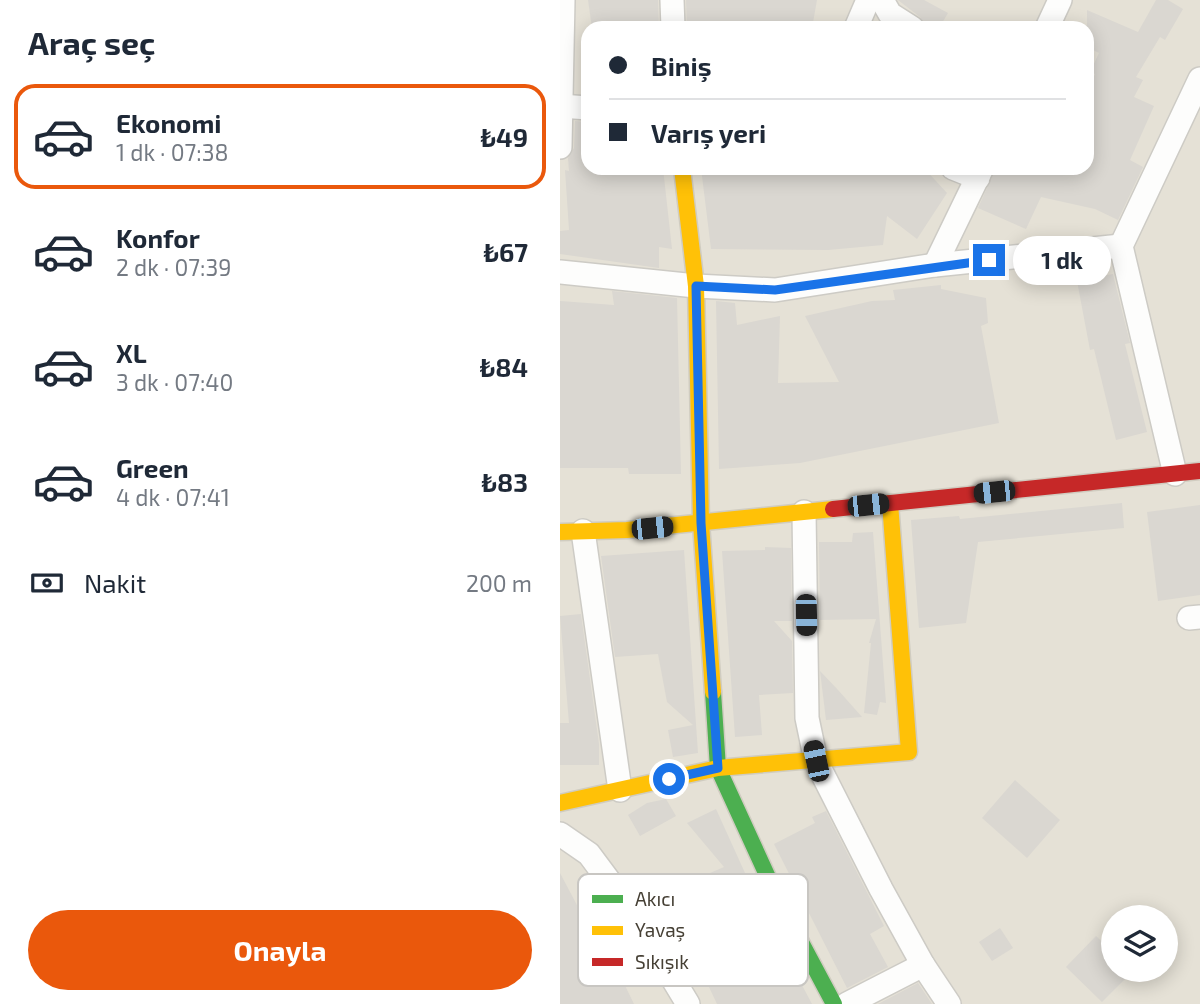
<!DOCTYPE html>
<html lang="tr">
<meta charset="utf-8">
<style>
body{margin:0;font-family:"Exo 2",sans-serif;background:#f2f2f3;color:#1f2937;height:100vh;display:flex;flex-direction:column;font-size:26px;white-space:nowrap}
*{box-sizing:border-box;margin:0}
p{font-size:23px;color:#747a83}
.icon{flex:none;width:38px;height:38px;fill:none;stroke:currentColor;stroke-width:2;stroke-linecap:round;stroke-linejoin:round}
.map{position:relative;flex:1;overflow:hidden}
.details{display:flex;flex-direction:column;background:#fff;width:560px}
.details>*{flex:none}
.guide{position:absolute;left:21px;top:21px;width:513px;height:154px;border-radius:21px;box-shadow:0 4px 18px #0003;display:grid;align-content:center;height:154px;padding:0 28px;background:#fff}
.fabs{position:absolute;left:541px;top:905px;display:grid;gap:14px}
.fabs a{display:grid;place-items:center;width:77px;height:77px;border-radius:50%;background:#fff;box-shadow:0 4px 18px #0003;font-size:35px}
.end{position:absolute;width:32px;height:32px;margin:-16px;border:9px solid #1a73e8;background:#fff;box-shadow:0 0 0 4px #fff}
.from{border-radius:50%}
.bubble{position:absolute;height:49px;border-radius:24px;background:#fff;box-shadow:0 4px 18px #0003;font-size:23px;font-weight:700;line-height:49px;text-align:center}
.car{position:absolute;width:21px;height:42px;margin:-21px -10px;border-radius:9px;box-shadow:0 0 5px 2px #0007;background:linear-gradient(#222 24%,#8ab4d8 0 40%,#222 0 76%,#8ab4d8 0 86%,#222 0)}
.guide b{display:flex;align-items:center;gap:24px;height:66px;font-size:26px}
.guide b+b{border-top:2px solid #e0e1e3}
.guide i{width:18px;height:18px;background:#1f2937}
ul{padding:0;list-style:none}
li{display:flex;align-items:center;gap:21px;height:105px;margin:0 14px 10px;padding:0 14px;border:4px solid transparent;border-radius:21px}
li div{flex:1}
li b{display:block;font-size:26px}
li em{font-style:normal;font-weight:700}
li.current{border-color:#ea580c}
li>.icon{width:63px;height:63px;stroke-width:1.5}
h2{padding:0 28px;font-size:32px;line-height:84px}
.pay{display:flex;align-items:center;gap:18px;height:77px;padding:0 28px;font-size:26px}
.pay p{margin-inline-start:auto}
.cta{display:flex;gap:14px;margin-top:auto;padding:14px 28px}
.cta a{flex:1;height:80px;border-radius:42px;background:#ea580c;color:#fff;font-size:28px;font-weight:700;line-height:80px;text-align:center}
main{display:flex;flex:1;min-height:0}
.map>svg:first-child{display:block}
</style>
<main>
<section class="details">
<h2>Araç seç</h2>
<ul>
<li class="current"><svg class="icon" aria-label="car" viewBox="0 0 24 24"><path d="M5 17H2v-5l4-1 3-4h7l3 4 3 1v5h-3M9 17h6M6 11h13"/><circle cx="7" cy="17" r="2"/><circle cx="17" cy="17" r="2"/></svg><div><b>Ekonomi</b><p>1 dk · 07:38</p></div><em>₺49</em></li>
<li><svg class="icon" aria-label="car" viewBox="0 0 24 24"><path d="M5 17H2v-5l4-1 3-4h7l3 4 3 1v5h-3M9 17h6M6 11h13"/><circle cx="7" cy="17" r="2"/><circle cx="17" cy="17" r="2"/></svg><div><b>Konfor</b><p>2 dk · 07:39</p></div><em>₺67</em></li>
<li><svg class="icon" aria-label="car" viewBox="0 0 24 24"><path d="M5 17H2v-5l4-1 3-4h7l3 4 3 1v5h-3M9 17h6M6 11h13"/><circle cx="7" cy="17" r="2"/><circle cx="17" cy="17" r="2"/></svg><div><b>XL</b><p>3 dk · 07:40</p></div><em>₺84</em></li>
<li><svg class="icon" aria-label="car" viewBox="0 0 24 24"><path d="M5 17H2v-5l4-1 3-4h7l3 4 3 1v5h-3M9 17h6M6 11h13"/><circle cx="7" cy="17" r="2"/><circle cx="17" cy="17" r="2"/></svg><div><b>Green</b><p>4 dk · 07:41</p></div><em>₺83</em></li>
</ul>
<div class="pay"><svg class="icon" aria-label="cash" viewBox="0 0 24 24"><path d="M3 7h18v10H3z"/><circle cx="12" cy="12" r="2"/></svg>Nakit<p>200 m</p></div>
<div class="cta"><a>Onayla</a></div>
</section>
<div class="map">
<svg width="640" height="1004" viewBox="0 0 640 1004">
<rect width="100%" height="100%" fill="#f0efe9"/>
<!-- residential -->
<path fill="#e5e1d6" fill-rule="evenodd" d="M0 0H640V1004H0ZM28 28H527V168H28ZM553 917H606V970H553Z"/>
<!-- building -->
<g fill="#dad7d1">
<polygon points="28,0 98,0 99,28 32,28"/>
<polygon points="126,0 257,0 252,28 127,28"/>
<polygon points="338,0 364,0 388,13 379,28 366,28 360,17"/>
<polygon points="596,0 608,0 623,9 605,40 600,37 576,77 583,80 574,97 594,106 570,160 583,167 558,220 535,209 481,197 466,229 418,208 436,168 527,168 527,92 535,74 530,72 539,53 527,47 527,10 578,32"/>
<polygon points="15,121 28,122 28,168 103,168 112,249 99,247 99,268 0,254 0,231 9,230 5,170 9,171 8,158 14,148"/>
<polygon points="141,168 364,168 387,193 357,239 327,216 323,245 268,250 151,249"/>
<polygon points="553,274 570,343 565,344 587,432 556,440 534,349 530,350 517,281"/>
<polygon points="381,285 381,289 426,298 428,323 421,326 439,423 240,463 159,469 156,301 175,303 177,325 220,316 218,383 279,382 245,316 312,301 335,300 333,290"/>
<polygon points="52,291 117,298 121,474 69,474 68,468 0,468 0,301 54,305"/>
<polygon points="562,503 564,528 418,542 406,623 359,628 351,520 399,516 400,519"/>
<polygon points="640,505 640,595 598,601 587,512"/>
<polygon points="313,532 326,703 320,702 317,715 304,713 311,643 309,643 316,619 260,620 259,542 292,542 293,533"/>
<polygon points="205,547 231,548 232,621 214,621 232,641 233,693 199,695 202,735 175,737 162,551 205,550"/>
<polygon points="124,550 138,753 113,757 108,730 133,725 107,702 98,654 55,657 41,556"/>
<polygon points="21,614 39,744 39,765 0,765 0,723 9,723 0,616"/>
<polygon points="260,671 278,690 302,717 266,720"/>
<polygon points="455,780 500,820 467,858 422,818"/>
<polygon points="106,799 116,816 80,836 68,815 87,803"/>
<polygon points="156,809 200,906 252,1004 157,1004 132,951 129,952 103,893 164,867 127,823"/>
<polygon points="266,811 324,926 310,934 328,967 287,988 214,844 255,823 252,817"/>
<polygon points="0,873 46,960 51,957 74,1004 0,1004"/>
<polygon points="440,928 453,948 432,961 419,942"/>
<polygon points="536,936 553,952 553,970 574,970 542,1002 506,967"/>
<polygon points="358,983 372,1004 318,1004"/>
</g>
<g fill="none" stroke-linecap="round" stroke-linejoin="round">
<!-- street casing -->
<g stroke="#cdcbc5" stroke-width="26">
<g id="street">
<polyline points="112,0 113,28"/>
<polyline points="322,0 330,14 352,28"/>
<polyline points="296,28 308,0"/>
<polyline points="487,28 500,0"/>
<polyline points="0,106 28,108"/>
<polyline points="0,147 3,0"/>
<polyline points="393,168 418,178"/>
<polyline points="375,265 422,168"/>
<polyline points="0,272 136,286 215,290 375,265 561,246"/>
<polyline points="615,474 561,246 640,79"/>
<polyline points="244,512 247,718 256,761 321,889 363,965 389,1004"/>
<polyline points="23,531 60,790"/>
<polyline points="629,618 640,617"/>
<polyline points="0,834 29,854 73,913 128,1004"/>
<polyline points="287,1004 363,965"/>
</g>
</g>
<!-- fast casing -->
<g stroke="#d0ccc0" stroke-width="19">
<polyline id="fast" points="153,692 158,768 217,897 274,1004"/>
</g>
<!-- slow casing -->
<g stroke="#d0ccc0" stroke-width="19">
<g id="slow">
<polyline points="122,168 136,286 141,523 153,692"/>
<polyline points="0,532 67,530 273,509"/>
<polyline points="0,803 158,768 349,752 330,503"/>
</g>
</g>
<!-- jam casing -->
<g stroke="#d0ccc0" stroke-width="19">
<polyline id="jam" points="273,509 640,471"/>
</g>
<!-- street -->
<use href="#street" stroke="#fdfdfc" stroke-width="23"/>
<!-- fast -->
<use href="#fast" stroke="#4caf50" stroke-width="16"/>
<!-- slow -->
<use href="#slow" stroke="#ffc107" stroke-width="16"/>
<!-- jam -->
<use href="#jam" stroke="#c62828" stroke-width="16"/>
</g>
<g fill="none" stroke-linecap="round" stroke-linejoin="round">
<!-- route -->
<polyline stroke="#1a73e8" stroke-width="9" points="109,779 158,768 141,523 136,286 215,290 429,260"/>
</g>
<!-- legend -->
<rect x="18" y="874" width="230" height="112" rx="10" fill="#fff" stroke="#c8c6c2" stroke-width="2"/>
<rect x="32" y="895" width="31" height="8" fill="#4caf50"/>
<rect x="32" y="926" width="31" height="9" fill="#ffc107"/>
<rect x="32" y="958" width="31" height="8" fill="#c62828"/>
<g font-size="19" fill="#464035">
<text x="75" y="906">Akıcı</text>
<text x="75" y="937">Yavaş</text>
<text x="75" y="969">Sıkışık</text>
</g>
</svg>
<div class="fabs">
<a><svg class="icon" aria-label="layers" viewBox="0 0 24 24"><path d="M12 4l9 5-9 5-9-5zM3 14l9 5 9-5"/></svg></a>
</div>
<i class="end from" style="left:109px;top:779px"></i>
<i class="end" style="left:429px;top:260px"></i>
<div class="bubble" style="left:453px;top:236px;width:98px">1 dk</div>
<i class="car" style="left:434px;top:492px;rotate:264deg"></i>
<i class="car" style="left:308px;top:505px;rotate:84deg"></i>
<i class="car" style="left:92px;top:528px;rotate:84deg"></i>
<i class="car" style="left:246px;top:615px;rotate:179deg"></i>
<i class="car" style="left:256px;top:761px;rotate:348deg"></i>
<div class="guide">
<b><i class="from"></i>Biniş</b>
<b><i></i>Varış yeri</b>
</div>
</div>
</main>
